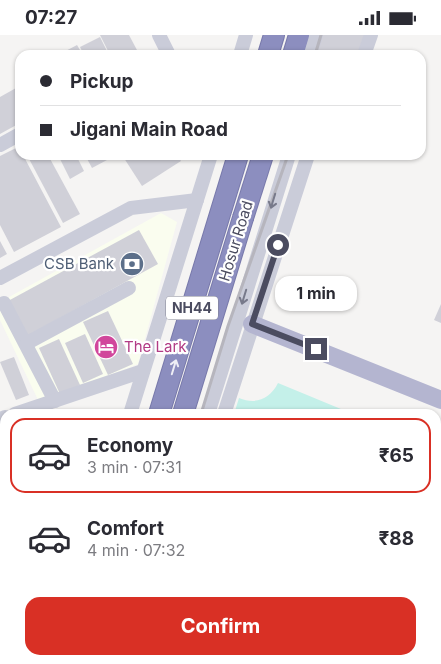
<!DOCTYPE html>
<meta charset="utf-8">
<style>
body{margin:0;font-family:Inter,sans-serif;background:#f2f2f3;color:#2b2b33;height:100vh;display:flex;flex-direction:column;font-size:19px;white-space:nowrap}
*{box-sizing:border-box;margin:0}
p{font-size:16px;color:#7c7c81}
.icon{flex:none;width:28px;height:28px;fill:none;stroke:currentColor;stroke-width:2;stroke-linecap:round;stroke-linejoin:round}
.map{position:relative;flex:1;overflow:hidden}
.drawer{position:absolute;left:0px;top:374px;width:441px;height:256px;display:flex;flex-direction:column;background:#fff;border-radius:15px 15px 0 0;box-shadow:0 1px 4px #0004}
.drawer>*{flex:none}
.hud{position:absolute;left:15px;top:15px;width:411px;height:110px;border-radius:15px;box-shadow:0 1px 4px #0004;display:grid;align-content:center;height:110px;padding:0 25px;background:#fff}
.end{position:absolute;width:22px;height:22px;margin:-11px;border:6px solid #4b4c60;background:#fff;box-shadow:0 0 0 2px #fff}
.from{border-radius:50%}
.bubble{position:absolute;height:35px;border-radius:15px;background:#fff;box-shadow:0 1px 4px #0004;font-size:16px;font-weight:700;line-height:35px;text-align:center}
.hud b{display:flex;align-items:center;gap:18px;height:48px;font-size:19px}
.hud b+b{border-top:1px solid #e1e1e2}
.hud i{width:12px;height:12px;background:#2b2b33}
ul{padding:9px 0 0;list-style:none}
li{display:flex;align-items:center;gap:15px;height:75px;margin:0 10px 8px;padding:0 15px;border:2px solid transparent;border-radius:15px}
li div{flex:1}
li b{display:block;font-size:19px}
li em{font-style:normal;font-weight:700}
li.selected{border-color:#d93025}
li>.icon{width:45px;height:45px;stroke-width:1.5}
.action{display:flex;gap:10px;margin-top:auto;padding:10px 25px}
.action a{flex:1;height:58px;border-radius:15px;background:#d93025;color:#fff;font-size:20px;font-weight:700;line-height:58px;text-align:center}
.status{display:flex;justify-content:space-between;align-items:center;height:35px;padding:0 25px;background:#fff;direction:ltr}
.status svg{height:14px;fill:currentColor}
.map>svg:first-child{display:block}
</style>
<div class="status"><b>07:27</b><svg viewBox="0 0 49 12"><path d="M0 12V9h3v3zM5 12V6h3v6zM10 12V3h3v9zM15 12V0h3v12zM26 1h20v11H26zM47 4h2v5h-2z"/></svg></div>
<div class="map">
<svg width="441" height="629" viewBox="0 0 441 629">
<rect width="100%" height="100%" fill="#f5f4f3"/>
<!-- commercial -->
<polygon fill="#fafdef" points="161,178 177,187 138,329 39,367 0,285 0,267"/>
<!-- green -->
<g fill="#c4f0e9">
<path d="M278 348 353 379H234L239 363C256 370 270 364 278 348Z"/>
<polygon points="156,625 277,625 277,629 155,629"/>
</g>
<!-- building -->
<g fill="#d0d0d8">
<polygon points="100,0 129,0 138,17 133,20 110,20"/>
<polygon points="319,0 368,0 362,20 313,20"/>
<polygon points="100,2 109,20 84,20 80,12"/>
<polygon points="77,10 83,20 61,20 60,19"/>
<polygon points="16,53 20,61 20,88 0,99 0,62"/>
<polygon points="18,112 20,120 23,120 61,192 14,217 0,190 0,121"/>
<polygon points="27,120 48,120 80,179 63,188"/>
<polygon points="52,120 76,120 84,136 70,144 59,122 54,125"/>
<polygon points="85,120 104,120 107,125 92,133"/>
<polygon points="122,120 177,120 181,126 142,151"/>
<polygon points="139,195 158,229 27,301 8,266"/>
<polygon points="0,206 7,219 0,223"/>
<polygon points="441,269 441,288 434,285"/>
<polygon points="108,276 133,329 108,340 83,287"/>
<polygon points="85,299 103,339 83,348 65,308"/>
<polygon points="59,304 80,350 60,359 39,313"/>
<polygon points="14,322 29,360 16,365 0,327"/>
<polygon points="436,427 441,429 441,581 436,578"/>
</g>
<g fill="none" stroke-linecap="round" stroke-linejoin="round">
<!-- highway casing -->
<g stroke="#7879ab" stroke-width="22">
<g id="highway">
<polyline points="268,20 274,0"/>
<polyline points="293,20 299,0"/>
<polyline points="159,379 238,120"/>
<polyline points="183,379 243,183"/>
<polyline points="81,629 82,625"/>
<polyline points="106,629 108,625"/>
</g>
</g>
<!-- minor -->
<g stroke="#caccd9" stroke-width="14">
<polyline points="159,0 169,20"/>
<polyline points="240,20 246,0"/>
<polyline points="310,20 316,0"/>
<polyline points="364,20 371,0"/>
<polyline points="0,110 20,99"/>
<polyline points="0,243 131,173 197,165"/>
<polyline points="4,268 55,366"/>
<polyline points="27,308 129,253"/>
<polyline points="15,379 143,336"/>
<polyline points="130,379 211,120"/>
<polyline points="208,379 289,120"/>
<polyline points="224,379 308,120"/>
<polyline points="0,384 5,382"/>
<polyline points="0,436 5,434"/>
<polyline points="0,475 5,486"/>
<polyline points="0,544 5,543"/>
<polyline points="0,604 5,602"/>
<polyline points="283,625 284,629"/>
<polyline points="48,629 50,625"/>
<polyline points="139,629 141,625"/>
</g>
<!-- major -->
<polyline stroke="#b4b5d0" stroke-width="18" points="252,289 441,365"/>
<!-- highway -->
<use href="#highway" stroke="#8c8ebf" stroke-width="20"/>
<!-- rail -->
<g stroke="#b6b5bd" stroke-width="3">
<polyline points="315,20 321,0"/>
<polyline points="201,379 228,291 288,120"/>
<polyline points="123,629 124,625"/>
<polyline points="148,629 149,627"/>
</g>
<!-- highway-bridge casing -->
<g stroke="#7879ab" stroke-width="22" stroke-linecap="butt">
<polyline id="highway-bridge" points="243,183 263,120"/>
</g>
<!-- highway-bridge -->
<use href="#highway-bridge" stroke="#8c8ebf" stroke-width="20"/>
</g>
<!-- one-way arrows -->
<defs><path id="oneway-shaft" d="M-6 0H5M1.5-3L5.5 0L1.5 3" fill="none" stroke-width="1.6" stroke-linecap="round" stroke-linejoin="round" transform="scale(1.25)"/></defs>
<g stroke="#77798a">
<use href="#oneway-shaft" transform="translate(273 166) rotate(107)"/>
<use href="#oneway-shaft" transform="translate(244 262) rotate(107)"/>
</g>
<use stroke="#eeeef5" href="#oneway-shaft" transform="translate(174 332) rotate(-73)"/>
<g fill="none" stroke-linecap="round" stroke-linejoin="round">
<!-- route -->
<polyline stroke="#4b4c60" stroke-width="6" points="278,210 252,289 316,314"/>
</g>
<!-- icons -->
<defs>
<g id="bank-disc" transform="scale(1.25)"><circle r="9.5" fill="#5c6f8a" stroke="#fff"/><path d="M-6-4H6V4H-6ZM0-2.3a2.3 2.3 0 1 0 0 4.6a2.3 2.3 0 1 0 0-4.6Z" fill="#fff"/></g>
<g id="hotel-disc" transform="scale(1.25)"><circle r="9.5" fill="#d1479c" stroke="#fff"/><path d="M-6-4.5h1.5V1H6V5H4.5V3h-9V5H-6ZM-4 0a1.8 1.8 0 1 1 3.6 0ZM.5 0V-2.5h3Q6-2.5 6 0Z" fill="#fff"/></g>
</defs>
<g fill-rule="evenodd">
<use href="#bank-disc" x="132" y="229"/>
<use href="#hotel-disc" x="106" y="312"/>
</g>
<g text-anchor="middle" stroke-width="4.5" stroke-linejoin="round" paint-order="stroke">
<!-- shield labels -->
<rect fill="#fff" stroke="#818290" stroke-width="1" x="166" y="261.5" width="52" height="23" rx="4"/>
<g font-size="14" font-weight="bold" fill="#4b4c60">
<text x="192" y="278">NH44</text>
</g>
<!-- street labels -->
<g font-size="15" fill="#4b4c60" stroke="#fff">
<text transform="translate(236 206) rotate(-73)" y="5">Hosur Road</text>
</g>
<!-- service labels -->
<g font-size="15" fill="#4e5e75" stroke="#fff" text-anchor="end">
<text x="114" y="234">CSB Bank</text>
</g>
<!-- hotel labels -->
<g font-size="15" fill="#b23c85" stroke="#fff" text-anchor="start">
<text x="124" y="317">The Lark</text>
</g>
</g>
</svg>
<i class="end from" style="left:278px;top:210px"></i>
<i class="end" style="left:316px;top:314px"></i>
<div class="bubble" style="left:275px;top:241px;width:82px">1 min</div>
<div class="hud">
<b><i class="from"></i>Pickup</b>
<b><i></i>Jigani Main Road</b>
</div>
<section class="drawer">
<ul>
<li class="selected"><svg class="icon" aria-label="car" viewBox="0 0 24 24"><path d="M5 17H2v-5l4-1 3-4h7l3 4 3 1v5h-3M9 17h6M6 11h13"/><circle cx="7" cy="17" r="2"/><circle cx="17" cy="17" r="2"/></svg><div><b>Economy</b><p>3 min · 07:31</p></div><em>₹65</em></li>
<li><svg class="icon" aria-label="car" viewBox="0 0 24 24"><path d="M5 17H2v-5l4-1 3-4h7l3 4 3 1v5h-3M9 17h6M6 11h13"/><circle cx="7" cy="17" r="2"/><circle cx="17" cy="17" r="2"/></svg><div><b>Comfort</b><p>4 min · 07:32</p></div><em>₹88</em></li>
</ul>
<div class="action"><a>Confirm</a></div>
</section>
</div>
